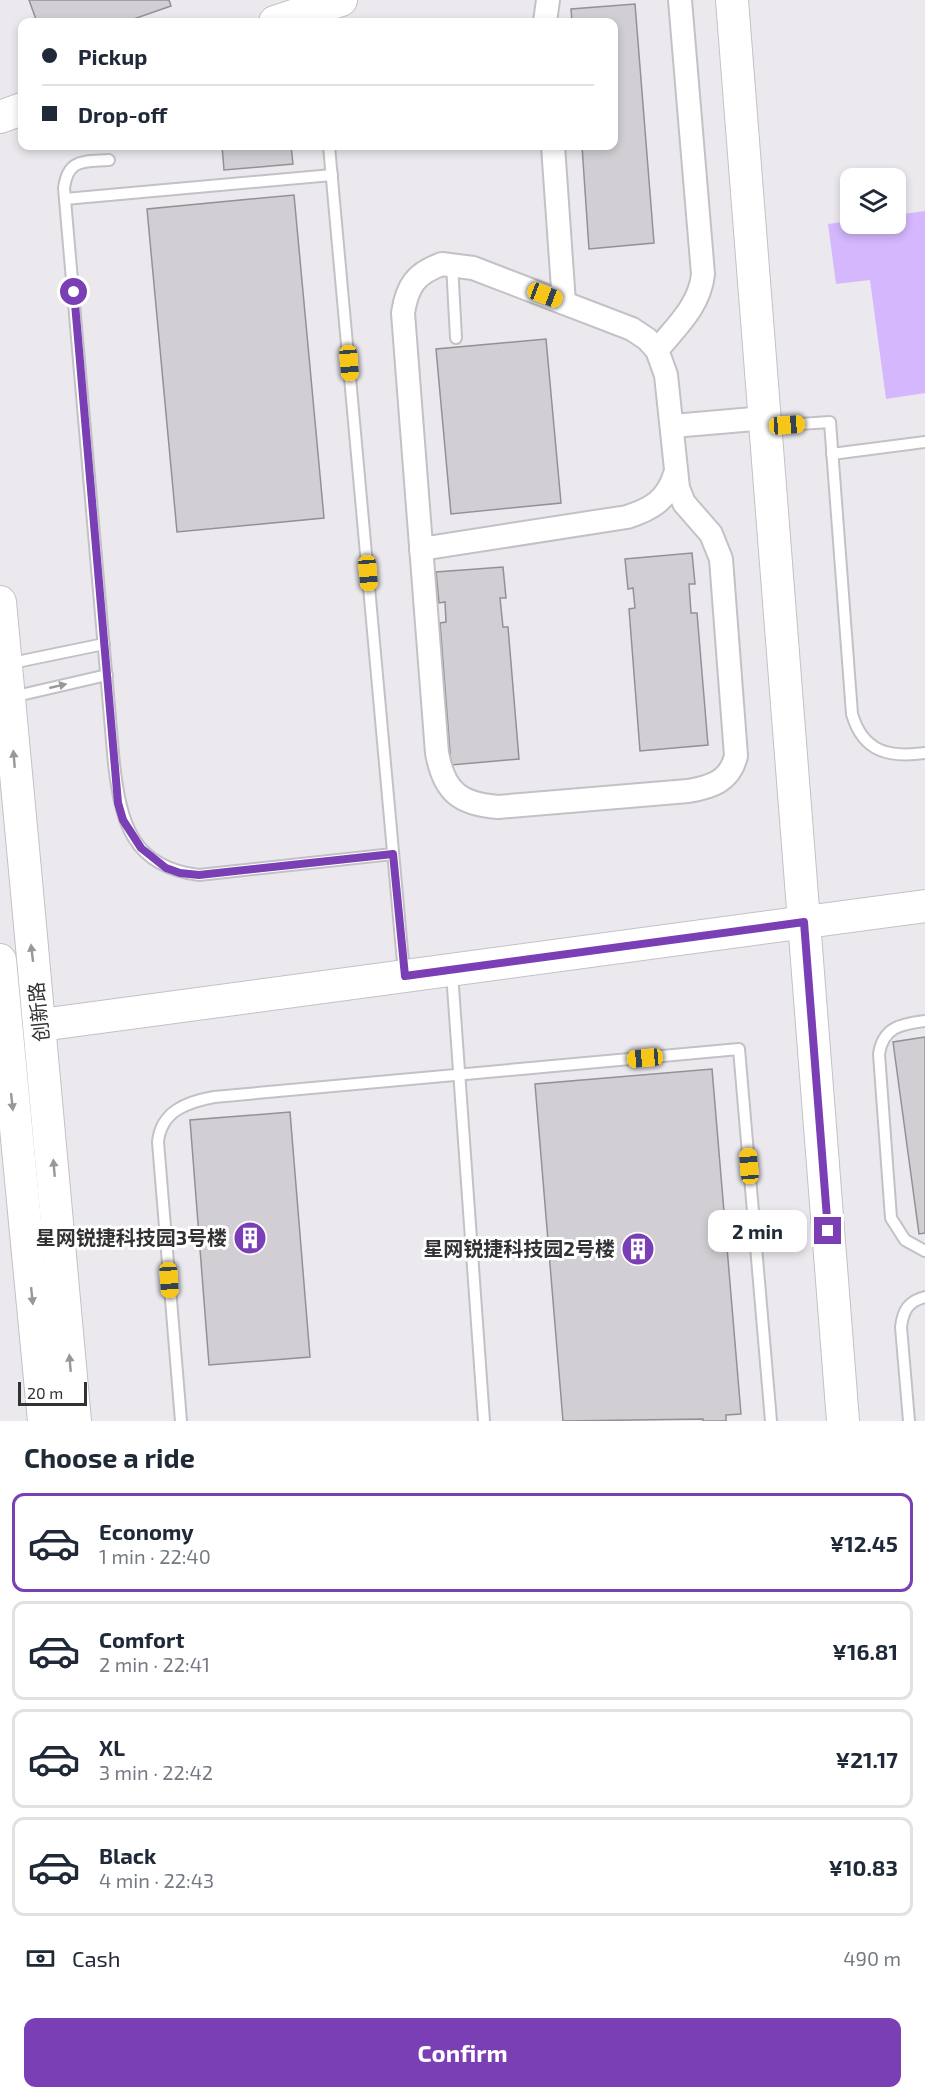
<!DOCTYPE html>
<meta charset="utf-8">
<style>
body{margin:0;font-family:"Exo 2","Noto Sans SC",sans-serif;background:#f6f6f7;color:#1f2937;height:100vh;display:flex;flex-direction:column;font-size:22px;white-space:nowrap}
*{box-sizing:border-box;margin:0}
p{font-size:20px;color:#747a83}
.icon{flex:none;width:33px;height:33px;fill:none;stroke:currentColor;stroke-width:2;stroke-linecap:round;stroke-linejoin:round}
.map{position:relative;height:1421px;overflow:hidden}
.side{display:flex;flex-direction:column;background:#fff;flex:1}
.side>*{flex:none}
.guide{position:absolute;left:18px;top:18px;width:600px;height:132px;border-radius:12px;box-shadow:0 3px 9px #0003;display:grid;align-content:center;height:132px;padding:0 24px;background:#fff}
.tools{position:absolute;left:840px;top:168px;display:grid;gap:12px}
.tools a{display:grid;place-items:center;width:66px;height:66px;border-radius:12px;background:#fff;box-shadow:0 3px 9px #0003;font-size:30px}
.scale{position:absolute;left:18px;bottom:15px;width:69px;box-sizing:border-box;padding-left:6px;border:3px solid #323133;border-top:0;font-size:16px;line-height:21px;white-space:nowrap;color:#323133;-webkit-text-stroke:4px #fff;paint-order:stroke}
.end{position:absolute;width:27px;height:27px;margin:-14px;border:8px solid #7a3fb5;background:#fff;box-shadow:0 0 0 3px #fff}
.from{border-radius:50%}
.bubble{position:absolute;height:42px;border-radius:12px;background:#fff;box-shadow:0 3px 9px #0003;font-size:20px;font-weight:700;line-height:42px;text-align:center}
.car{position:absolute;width:18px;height:36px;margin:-18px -9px;border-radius:8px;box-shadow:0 0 4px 2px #0007;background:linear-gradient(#f5c518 24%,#345 0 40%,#f5c518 0 76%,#345 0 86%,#f5c518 0)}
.guide b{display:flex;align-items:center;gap:21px;height:57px;font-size:22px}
.guide b+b{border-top:2px solid #e0e1e3}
.guide i{width:15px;height:15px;background:#1f2937}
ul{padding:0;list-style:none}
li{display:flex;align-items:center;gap:18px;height:99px;margin:0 12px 9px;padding:0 12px;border:3px solid #e0e1e3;border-radius:12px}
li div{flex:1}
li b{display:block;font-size:22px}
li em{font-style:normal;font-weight:700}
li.active{border-color:#7a3fb5}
li>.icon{width:54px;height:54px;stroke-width:1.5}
h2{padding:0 24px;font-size:27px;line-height:72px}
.pay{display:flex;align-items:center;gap:15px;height:66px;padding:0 24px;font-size:22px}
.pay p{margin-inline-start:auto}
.button{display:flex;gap:12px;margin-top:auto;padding:12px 24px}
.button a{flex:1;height:69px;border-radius:12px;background:#7a3fb5;color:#fff;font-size:24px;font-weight:700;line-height:69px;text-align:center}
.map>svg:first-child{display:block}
</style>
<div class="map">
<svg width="925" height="1421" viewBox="0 0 925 1421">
<rect width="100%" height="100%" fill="#ebe9ee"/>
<!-- garden -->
<polygon fill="#d4b7fd" points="925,211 925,393 886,399 870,280 836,284 828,224 850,221 850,224 896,224 896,215"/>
<!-- building -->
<g fill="#d1cfd4" stroke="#939196" stroke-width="1.5">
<polygon points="29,0 169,0 171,6 125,22 37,22"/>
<polygon points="635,4 654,243 589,249 582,146 614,146 614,22 572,22 571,9"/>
<polygon points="222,146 291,146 293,164 224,170"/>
<polygon points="294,195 324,518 177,532 147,209"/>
<polygon points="546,339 561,503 451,514 436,349"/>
<polygon points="692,553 695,584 689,584 691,613 697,613 708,745 640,751 629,609 635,608 633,588 628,589 625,559"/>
<polygon points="503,567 506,598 500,598 503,627 508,627 519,759 451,765 440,623 446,622 445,602 439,603 436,572"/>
<polygon points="925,1037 925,1233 919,1234 893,1042"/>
<polygon points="712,1069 741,1414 726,1415 726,1421 703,1421 703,1419 563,1421 535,1084"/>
<polygon points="290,1112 310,1357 209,1365 190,1120"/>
</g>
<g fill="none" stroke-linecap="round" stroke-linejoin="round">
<!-- lane casing -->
<g stroke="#c3c1c6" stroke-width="14">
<g id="lane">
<polyline points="329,146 404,973"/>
<path d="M109 160C84 162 68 158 64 188L114 764C121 823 132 867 199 875L393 854"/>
<polyline points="65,199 332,175"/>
<polyline points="452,264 456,338"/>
<path d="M769 426 830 422 852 714C863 752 889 758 925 753"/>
<polyline points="832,454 925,442"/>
<polyline points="7,664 104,644"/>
<polyline points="12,697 107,675"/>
<polyline points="452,973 484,1421"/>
<path d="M925 1021C901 1024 883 1027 879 1054L891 1218 905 1240 925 1251"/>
<path d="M181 1421 158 1142C161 1111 187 1102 214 1097L739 1049 771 1421"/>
<path d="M909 1421 901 1327C903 1311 908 1301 925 1297"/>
</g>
</g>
<!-- street casing -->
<g stroke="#c3c1c6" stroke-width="26">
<g id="street">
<polyline points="545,22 548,0"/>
<polyline points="553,146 564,303"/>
<path d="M442 264 473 268 632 329 647 339 657 350 666 375 678 488 684 503 711 534 721 559 736 756C730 781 712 787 688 791L498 807C459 804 444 791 437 753L403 313C407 286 416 273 442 264Z"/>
<path d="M657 350C677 326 700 305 703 274L680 0"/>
<polyline points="673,426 765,418"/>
<path d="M421 549 627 517C652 509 667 500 675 474"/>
</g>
</g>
<!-- secondary casing -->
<g stroke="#c3c1c6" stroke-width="34">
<g id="secondary">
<polyline points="732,0 843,1421"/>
<polyline points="275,22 341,0"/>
<polyline points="0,117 22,109"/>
<path d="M0 602C25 875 52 1148 75 1421"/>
<polyline points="0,960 44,1421"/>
<polyline points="41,1025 925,906"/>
</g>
</g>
<!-- lane -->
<use href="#lane" stroke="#fff" stroke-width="10"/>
<!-- street -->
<use href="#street" stroke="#fff" stroke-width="22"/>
<!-- secondary -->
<use href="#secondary" stroke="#fff" stroke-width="32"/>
</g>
<!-- one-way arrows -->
<defs><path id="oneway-solid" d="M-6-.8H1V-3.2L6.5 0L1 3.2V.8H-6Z" transform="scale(1.5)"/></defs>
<g fill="#989899">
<use href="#oneway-solid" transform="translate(58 686) rotate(-13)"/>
<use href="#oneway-solid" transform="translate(14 759) rotate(-95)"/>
<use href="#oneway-solid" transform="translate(32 953) rotate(-97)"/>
<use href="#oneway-solid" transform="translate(12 1102) rotate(84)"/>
<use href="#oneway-solid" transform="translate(54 1168) rotate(-95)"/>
<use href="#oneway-solid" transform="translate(32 1296) rotate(84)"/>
<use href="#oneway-solid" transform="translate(70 1363) rotate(-95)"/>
</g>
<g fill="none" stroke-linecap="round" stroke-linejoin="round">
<!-- route -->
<polyline stroke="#7a3fb5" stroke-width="8" points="74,292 118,803 123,820 141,848 166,868 180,873 199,875 393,854 405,976 804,922 828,1231"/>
</g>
<!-- icons -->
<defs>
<g id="building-disc" transform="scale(1.725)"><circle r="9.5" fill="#7a3fb5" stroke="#fff"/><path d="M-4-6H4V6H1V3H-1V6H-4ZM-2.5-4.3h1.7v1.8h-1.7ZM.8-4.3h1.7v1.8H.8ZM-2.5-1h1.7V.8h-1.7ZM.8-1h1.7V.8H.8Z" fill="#fff"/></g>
</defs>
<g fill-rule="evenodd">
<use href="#building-disc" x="250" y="1238"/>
<use href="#building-disc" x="638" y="1249"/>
</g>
<g text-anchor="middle" stroke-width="6" stroke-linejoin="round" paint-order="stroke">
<!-- street labels -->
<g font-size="20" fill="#323133" stroke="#fff">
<text transform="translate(39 1012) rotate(-96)" y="7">创新路</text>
</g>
<!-- poi labels -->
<g font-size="20" font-weight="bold" fill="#323133" stroke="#fff" text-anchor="end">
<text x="227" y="1245">星网锐捷科技园3号楼</text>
<text x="615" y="1256">星网锐捷科技园2号楼</text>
</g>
</g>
</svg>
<div class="tools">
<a><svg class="icon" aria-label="layers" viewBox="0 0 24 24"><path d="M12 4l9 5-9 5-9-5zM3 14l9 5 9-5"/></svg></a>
</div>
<div class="scale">20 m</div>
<i class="end from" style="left:74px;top:292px"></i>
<i class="end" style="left:828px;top:1231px"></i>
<div class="bubble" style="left:708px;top:1210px;width:99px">2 min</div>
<i class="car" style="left:545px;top:295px;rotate:111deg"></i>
<i class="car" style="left:349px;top:363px;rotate:175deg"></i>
<i class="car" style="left:787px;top:425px;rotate:86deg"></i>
<i class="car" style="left:368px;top:573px;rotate:175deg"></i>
<i class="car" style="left:645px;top:1058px;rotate:265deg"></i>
<i class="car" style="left:749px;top:1166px;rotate:355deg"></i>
<i class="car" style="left:169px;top:1280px;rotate:176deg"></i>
<div class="guide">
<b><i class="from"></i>Pickup</b>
<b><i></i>Drop-off</b>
</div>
</div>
<section class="side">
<h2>Choose a ride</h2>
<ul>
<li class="active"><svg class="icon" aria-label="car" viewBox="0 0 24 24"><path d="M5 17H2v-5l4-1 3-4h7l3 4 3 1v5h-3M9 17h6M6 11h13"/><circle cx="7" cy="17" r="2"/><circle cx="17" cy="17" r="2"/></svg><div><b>Economy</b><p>1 min · 22:40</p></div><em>¥12.45</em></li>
<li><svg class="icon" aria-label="car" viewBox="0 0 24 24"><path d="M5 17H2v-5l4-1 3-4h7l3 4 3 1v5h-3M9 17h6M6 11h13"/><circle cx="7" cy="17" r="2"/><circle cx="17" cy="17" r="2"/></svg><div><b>Comfort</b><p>2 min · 22:41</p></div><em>¥16.81</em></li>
<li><svg class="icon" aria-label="car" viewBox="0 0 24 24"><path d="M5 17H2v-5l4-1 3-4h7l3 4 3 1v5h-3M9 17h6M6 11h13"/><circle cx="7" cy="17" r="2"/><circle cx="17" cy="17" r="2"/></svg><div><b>XL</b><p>3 min · 22:42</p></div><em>¥21.17</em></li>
<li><svg class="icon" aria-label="car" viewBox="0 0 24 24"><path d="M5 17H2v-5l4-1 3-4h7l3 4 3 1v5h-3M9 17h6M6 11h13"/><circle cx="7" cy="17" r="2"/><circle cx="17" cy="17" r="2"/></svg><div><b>Black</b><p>4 min · 22:43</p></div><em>¥10.83</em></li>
</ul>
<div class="pay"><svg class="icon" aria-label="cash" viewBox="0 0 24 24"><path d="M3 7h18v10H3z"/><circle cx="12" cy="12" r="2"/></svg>Cash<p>490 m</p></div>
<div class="button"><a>Confirm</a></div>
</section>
